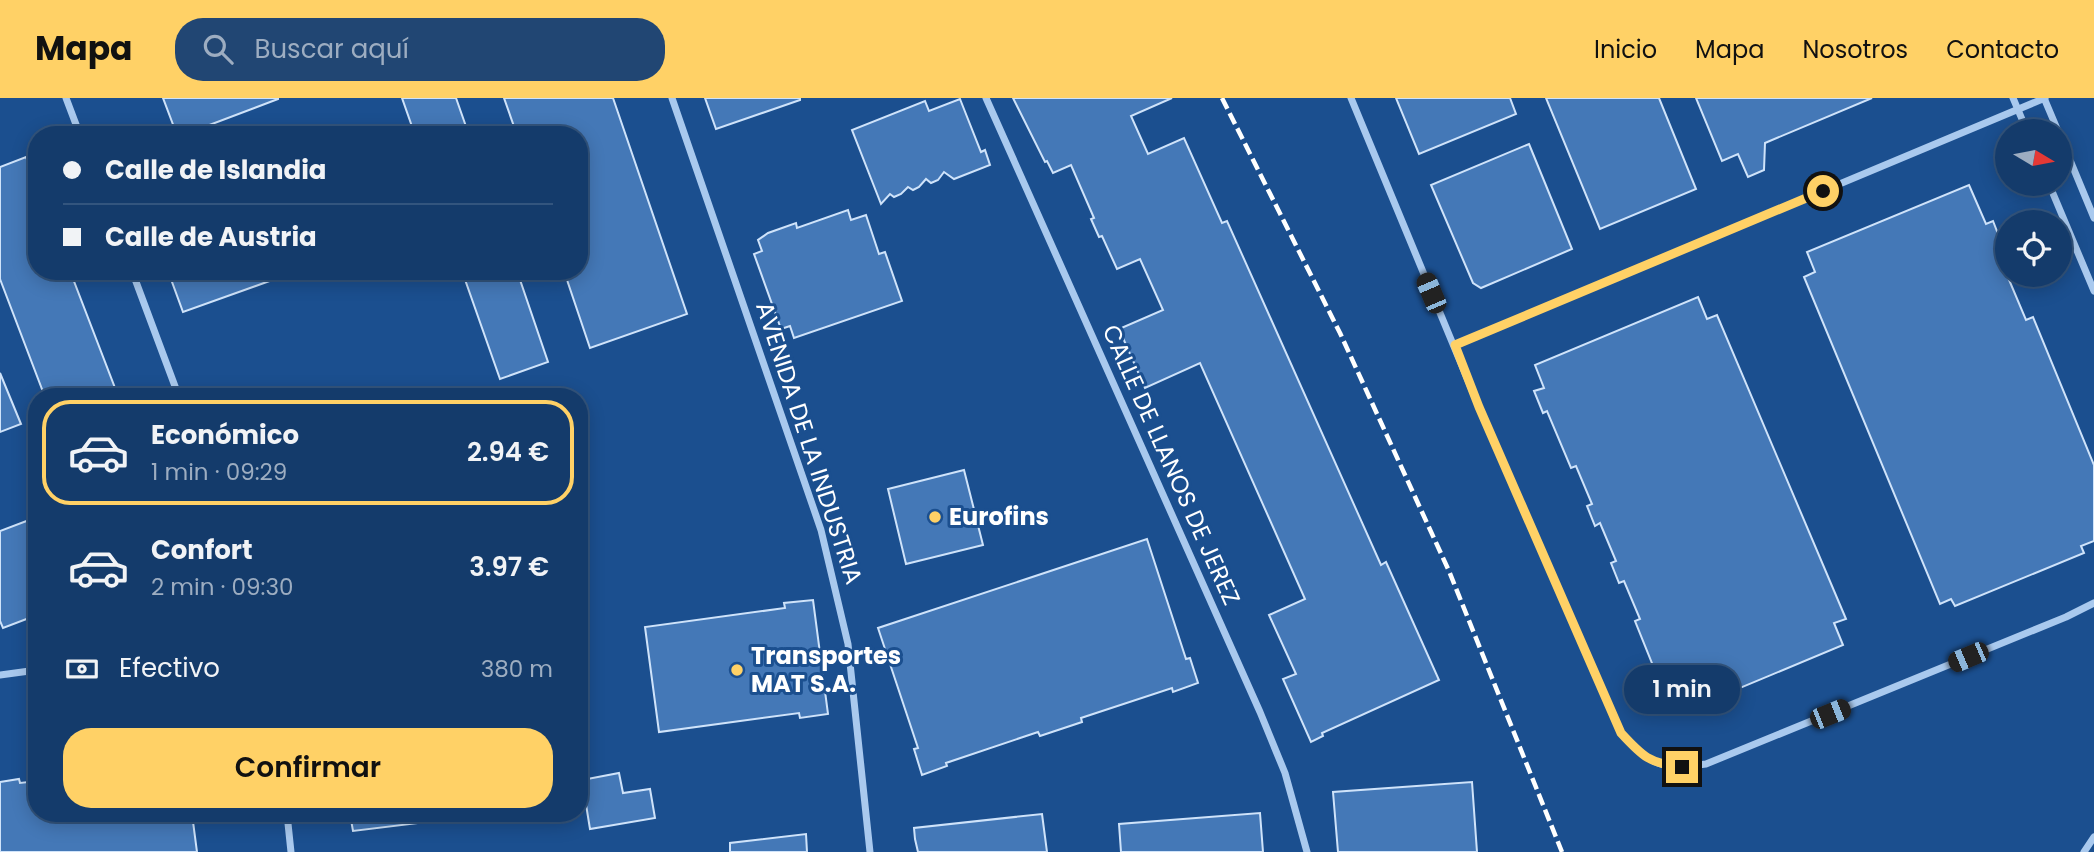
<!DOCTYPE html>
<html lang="es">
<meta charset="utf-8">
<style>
body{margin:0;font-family:Poppins,sans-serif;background:#214673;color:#f1f3f6;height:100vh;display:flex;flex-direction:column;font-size:26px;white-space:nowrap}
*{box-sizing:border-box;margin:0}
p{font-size:23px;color:#9dadc1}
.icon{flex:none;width:38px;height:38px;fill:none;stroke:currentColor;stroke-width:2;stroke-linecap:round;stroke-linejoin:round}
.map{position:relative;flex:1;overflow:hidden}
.details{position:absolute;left:28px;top:290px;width:560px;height:434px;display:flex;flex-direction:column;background:#143b6b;border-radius:28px;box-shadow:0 4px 18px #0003,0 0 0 2px #33557e}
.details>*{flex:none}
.top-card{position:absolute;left:28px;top:28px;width:560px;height:154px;border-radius:28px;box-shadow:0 4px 18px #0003,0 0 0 2px #33557e;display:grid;align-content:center;height:154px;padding:0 35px;background:#143b6b}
.needle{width:46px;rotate:100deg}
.fabs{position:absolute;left:1995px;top:21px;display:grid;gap:14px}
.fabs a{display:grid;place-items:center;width:77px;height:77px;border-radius:50%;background:#143b6b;box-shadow:0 4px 18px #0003,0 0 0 2px #33557e;font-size:35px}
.end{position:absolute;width:32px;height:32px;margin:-16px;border:9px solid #ffd166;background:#111;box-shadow:0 0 0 4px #111}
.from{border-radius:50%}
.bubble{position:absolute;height:49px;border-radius:24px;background:#143b6b;box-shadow:0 4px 18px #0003,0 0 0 2px #33557e;font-size:23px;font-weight:600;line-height:49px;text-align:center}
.car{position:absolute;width:21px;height:42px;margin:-21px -10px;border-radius:9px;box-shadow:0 0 5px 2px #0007;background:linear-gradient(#222 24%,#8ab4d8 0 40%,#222 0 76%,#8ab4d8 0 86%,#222 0)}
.top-card b{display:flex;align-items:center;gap:24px;height:66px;font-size:26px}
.top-card b+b{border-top:2px solid #33557e}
.top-card i{width:18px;height:18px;background:#f1f3f6}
ul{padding:12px 0 0;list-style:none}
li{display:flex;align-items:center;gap:21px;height:105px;margin:0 14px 10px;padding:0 21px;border:4px solid transparent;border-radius:28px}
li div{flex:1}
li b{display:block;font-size:26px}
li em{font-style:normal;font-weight:600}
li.current{border-color:#ffd166}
li>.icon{width:63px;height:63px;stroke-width:1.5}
.pay{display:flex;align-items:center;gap:18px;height:77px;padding:0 35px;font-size:26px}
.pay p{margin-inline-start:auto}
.action{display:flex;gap:14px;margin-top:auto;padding:14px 35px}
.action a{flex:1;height:80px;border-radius:28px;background:#ffd166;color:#111;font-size:28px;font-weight:600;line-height:80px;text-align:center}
header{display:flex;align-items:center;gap:42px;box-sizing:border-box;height:98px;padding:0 35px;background:#ffd166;color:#111}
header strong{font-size:33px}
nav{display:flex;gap:38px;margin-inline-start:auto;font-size:24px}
.search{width:490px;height:63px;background:#214673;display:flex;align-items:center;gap:18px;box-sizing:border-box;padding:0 24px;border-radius:28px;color:#9dadc1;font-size:26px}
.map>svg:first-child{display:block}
</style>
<header>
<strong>Mapa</strong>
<div class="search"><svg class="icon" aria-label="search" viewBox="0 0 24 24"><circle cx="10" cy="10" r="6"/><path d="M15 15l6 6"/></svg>Buscar aquí</div>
<nav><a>Inicio</a><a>Mapa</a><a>Nosotros</a><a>Contacto</a></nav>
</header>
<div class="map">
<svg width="2094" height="754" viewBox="0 0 2094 754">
<rect width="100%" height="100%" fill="#1b4f8f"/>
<!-- building -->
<g fill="#4478b7" stroke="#cfe3fa" stroke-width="2">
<polygon points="163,0 278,0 278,1 183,37 177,37"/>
<polygon points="402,0 456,0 469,37 415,37"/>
<polygon points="504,0 613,0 687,216 590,250 564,173 579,173 579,37 517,37"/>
<polygon points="705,0 800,0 800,2 716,31"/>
<polygon points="1013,0 1172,0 1131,18 1148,56 1184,40 1222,125 1227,123 1381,467 1386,464 1439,582 1322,635 1323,638 1311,644 1283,581 1296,576 1269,517 1305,501 1200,265 1145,290 1119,231 1163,212 1140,161 1117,171 1102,138 1099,139 1091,121 1094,120 1071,67 1053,75 1047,63 1045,64"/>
<polygon points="1396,0 1510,0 1516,16 1419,56"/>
<polygon points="1546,0 1659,0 1696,91 1600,131"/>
<polygon points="1696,0 1872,0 1765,45 1764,72 1748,79 1738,56 1722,63"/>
<polygon points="960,1 981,54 985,52 990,67 954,81 944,74 938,82 931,85 926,81 919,89 913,92 908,89 901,96 894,99 890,96 881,106 852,32 925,3 929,13"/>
<polygon points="1529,46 1572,151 1481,190 1473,185 1431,87"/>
<polygon points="26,59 37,86 37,173 70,173 115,290 91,299 45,299 0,181 0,69"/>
<polygon points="1969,87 1986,126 1993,123 2007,159 2007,177 2026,222 2033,219 2094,367 2094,443 2081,448 2084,455 1955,508 1951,501 1940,506 1804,179 1815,174 1807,154"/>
<polygon points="848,112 851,122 866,117 879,156 885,154 902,203 794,240 790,228 781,231 754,156 762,153 758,142 768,135 796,125 797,130"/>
<polygon points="168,173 291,173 292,175 183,214"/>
<polygon points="462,173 517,173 548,264 500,281"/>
<polygon points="1698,199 1707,221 1717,217 1846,521 1834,525 1843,547 1680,615 1664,577 1658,580 1635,523 1640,521 1624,483 1619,485 1611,465 1616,463 1600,425 1595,428 1587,408 1592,406 1576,368 1571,370 1547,313 1543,315 1534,293 1544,290 1535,267"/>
<polygon points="0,275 21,326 0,334"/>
<polygon points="964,372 983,447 906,466 888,391"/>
<polygon points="37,419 37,517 3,530 0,523 0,433"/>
<polygon points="1147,441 1186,561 1190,560 1198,585 1173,594 1172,590 1081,620 1082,624 1040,638 1038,634 946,665 947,668 922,677 914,651 918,650 878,530"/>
<polygon points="813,502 828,616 800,620 799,615 659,634 645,529 785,510 784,505"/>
<polygon points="619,675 623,695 650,691 655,720 590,731 582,682"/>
<polygon points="19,681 20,685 37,683 37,716 117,716 117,721 156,716 192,716 197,754 0,754 0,684"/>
<polygon points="1472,684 1477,754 1338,754 1333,694"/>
<polygon points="1260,715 1263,754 1121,754 1119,726"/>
<polygon points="350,716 426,716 427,724 353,733"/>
<polygon points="1042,716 1047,754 918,754 915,741 914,730"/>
<polygon points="806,736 807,754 730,754 730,745"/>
</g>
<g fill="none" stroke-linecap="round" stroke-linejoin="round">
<!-- street -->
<g stroke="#a9c9ee" stroke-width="7">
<polyline points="66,0 80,37"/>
<polyline points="672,0 821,432 848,546 870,754"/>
<polyline points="986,0 1260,614 1285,675 1307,754"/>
<path d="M1351 0 1479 309 1621 635C1651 668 1662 672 1706 666L2066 519 2094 505"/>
<polyline points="2013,0 2027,33"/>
<polyline points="2044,0 2058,33"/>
<polyline points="2060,38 2094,120"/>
<polyline points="2049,86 2094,193"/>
<polyline points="132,173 179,299"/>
<polyline points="1455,247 2045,0"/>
<polyline points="0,577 37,572"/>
<polyline points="287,716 291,754"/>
<polyline points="2084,754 2094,739"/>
</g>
<!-- rail -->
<polyline stroke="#fff" stroke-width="4.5" stroke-dasharray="12 5" stroke-linecap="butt" points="1222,0 1340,235 1449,473 1562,754"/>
</g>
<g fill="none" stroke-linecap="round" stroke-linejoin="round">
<!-- route -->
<path stroke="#ffd166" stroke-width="9" d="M1682 669C1649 665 1643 659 1621 635L1479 309 1455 247 1823 93"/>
</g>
<!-- markers -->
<g fill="#ffd166" stroke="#1b4f8f" stroke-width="2.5">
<circle cx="935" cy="419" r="7"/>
<circle cx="737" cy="572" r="7"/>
</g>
<g text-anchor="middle" stroke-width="6" stroke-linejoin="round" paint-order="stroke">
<!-- street labels -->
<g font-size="24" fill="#fff" stroke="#1b4f8f">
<text transform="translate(809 345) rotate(72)" y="8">AVENIDA DE LA INDUSTRIA</text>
<text transform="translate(1171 367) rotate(66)" y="8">CALLE DE LLANOS DE JEREZ</text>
</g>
<!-- poi labels -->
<g font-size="24" font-weight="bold" fill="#fff" stroke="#1b4f8f" text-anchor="start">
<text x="949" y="427">Eurofins</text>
<text x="751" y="566">Transportes<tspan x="751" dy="28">MAT S.A.</tspan></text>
</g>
</g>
</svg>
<div class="fabs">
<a><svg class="needle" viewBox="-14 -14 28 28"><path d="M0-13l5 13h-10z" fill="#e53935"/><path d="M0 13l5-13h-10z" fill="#9dadc1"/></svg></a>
<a><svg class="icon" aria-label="locate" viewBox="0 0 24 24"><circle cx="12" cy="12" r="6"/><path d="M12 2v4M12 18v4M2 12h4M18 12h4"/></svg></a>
</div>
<i class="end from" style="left:1823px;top:93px"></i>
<i class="end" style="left:1682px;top:669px"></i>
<div class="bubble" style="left:1624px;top:567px;width:116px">1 min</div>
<i class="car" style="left:1431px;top:195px;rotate:337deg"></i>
<i class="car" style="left:1968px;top:559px;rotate:247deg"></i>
<i class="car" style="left:1830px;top:616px;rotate:68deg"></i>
<div class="top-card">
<b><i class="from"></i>Calle de Islandia</b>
<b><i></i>Calle de Austria</b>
</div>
<section class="details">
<ul>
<li class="current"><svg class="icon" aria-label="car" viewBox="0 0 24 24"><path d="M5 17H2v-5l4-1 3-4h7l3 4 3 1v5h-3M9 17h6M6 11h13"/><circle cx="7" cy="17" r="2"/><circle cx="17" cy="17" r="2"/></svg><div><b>Económico</b><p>1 min · 09:29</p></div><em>2.94 €</em></li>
<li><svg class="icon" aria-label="car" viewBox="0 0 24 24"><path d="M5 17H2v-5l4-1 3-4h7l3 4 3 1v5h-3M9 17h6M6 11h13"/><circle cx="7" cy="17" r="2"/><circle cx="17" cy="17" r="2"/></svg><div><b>Confort</b><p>2 min · 09:30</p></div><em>3.97 €</em></li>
</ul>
<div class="pay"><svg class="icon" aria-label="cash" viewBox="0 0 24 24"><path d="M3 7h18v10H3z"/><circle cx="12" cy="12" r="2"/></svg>Efectivo<p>380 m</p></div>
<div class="action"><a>Confirmar</a></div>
</section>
</div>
